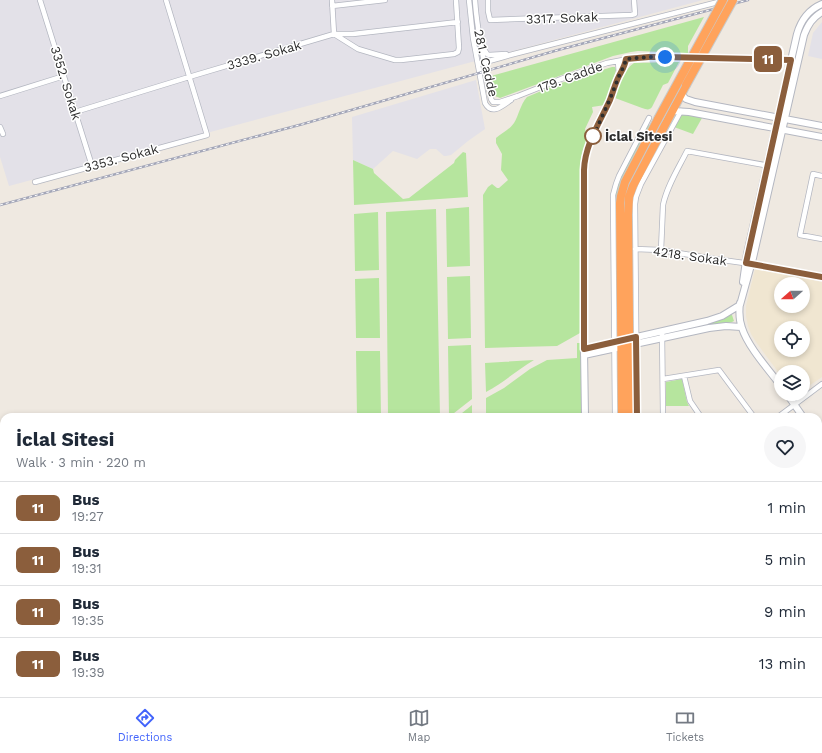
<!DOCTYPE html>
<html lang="en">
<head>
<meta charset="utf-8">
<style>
  body { margin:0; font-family:"Work Sans",sans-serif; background:#f6f6f7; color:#1f2937; height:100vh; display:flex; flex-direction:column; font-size:15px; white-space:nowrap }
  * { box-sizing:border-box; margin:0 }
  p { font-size:13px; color:#747a83 }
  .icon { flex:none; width:22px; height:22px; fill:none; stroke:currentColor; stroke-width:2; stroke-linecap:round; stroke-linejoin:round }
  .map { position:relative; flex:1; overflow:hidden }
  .side { position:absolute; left:0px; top:413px; width:822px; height:284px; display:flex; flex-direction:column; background:#fff; border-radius:12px 12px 0 0; box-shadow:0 2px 6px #0003 }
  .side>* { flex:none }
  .badge { padding:0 8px; border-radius:6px; font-size:14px; line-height:26px }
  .needle { width:26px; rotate:249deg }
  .tools { position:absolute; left:774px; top:277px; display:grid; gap:8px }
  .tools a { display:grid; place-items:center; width:36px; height:36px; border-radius:50%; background:#fff; box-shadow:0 2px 6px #0003; font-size:20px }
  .you { position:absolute; width:20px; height:20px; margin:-10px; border:3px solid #fff; border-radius:50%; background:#1a73e8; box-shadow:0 0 0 6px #1a73e833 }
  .map>.badge { position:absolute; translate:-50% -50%; box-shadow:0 0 0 2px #fff }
  .round { display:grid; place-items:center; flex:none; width:42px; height:42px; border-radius:21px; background:#f6f6f7 }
  .head { display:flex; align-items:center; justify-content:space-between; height:68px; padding:0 16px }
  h1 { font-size:19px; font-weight:700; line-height:30px }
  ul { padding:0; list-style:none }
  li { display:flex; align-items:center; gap:12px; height:52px; padding:0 16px; border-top:1px solid #e0e1e3 }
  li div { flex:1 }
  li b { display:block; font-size:15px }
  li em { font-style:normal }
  li .badge { min-width:44px; font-weight:700; text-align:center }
  .tabs { display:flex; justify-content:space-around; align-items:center; height:56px; border-top:1px solid #e0e1e3; background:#fff; font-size:11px; color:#747a83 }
  .tabs a { display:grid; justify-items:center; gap:2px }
  .tabs .current { color:#4264fb }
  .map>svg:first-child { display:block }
  .industrial { fill:#e3e1e8 }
  .education { fill:#f0e6d1; fill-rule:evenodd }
  .green { fill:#b6e59e }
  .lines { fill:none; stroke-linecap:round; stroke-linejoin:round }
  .street-casing { stroke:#b4b7c1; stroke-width:6 }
  .secondary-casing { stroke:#b4b7c1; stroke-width:8 }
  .highway-casing { stroke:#c9c9c9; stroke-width:10 }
  .street { stroke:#fff; stroke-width:4.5 }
  .secondary { stroke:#fff; stroke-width:6 }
  .highway { stroke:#ffa35c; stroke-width:8 }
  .rail-casing { stroke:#a3a6b8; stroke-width:2.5 }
  .rail { stroke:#fff; stroke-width:1; stroke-dasharray:3; stroke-linecap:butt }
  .highway-bridge-casing { stroke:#c9c9c9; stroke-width:10; stroke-linecap:butt }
  .highway-bridge { stroke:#ffa35c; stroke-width:8 }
  .line-casing { stroke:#fff; stroke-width:9 }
  .line { stroke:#8b5e3c; stroke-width:6 }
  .walk { stroke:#2e2e2e; stroke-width:4; stroke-dasharray:0 7.2 }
  .stop-dot { fill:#fff; stroke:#8b5e3c; stroke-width:2 }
  .labels { text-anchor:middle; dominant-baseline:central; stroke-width:3; stroke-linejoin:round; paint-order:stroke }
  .street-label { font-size:13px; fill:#2e2e2e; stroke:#fff }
  .stop-label { font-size:13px; font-weight:bold; fill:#2e2e2e; stroke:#fff; text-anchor:start }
</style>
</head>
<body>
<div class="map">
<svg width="822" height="697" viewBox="0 0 822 697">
  <rect width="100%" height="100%" fill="#efe9e1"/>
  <!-- industrial -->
  <path class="industrial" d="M0,0H703L9,186L0,157Z
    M822,22V59L808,56L813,33Z
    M476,80L485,129L468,141L451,155L446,156H444L436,149H430L417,159L393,151L373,169L353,160L352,117Z"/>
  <!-- education -->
  <path class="education" d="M755,269L822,282V377L803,390V372H781V376L756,342L751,334L748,326L746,316V306ZM781,284H803V306H781ZM781,328H803V350H781Z"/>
  <!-- green -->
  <path class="green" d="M704,17L688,46V53L638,51L631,52L613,56L500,98L495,96L491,76Z
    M679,62L668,83L663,85L652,107C649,111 646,109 642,108L615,98C619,86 623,70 634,63Z
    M612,67H615L616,70L610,91L605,105L592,107L593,112L585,129L588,138L583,150L580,164L581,331L580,333L557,346L485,348L483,195L488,187L492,184L497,188H499L508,180L501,170L502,154L496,143V138C502,133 509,130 514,123C519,115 520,105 527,97L558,84Z
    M682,113L701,117L702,118L693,134L674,127Z
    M648,125L650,126L620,184L617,197L616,208L617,334H616L615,194L621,177Z
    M463,152L466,153L468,197L354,205L353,160L373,169L374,173L403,199L409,198L454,163L455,160Z
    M469,207L470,266L447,267L446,209Z
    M436,209L440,417H388L386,212Z
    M378,212L379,270L355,271L354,214Z
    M470,276L471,338L448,339L447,277Z
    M379,278L380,338H356L355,279Z
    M731,314L732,315L734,321L732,322L665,336L664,333L720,319Z
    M577,343H580L581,344L582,417H486V398L504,388L530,369L547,360L577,358Z
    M471,345L472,399L449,417L448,346Z
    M356,351H380L381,417H357Z
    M534,360C517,370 503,383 486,392L485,363Z
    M682,379L687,402L689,406H666V382Z
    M472,405V417H457Z
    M216,693H231L234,697H211Z
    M393,693H445L446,697H391V695Z
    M668,693H685L688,697H668Z"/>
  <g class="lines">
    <!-- street casing -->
    <g class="street-casing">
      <path id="street" d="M40,0L92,166
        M332,0L334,34L358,49L395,60H401L454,54L458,52L459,48L456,0
        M469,0L473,38L485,103C492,116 502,106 511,100
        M475,0C477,33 485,66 491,99L493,102H500L518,96L561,79L607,63L623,60L649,57L693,58
        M488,0V11L490,20L631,15L635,14L634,0
        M332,6L385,0
        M482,46L487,54L489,55L506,54
        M701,58L791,60
        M618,61L619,75
        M478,64L500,58L514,54L722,1
        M0,96L64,76
        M75,112L189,77L334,34H353L458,22
        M0,127L3,134
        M822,176L813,174L800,235L822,239
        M35,182L207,135L166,0
        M635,249L661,250L708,258L751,264L822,277
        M661,250L663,205C667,186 678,169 687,151L770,166
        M662,332L663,417
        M584,349V170C585,144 600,123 610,100C613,92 615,84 619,76C622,70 625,66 626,59
        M684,376L690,401L701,417
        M663,379L719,370L754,417
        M615,417L613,195L616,184L619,176L649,118
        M637,417L635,204L636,197L641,184L681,111
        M778,417L822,384
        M818,503L822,509
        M818,519L822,516
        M818,567L822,564
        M818,573L822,578
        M818,617L822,614
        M618,693V697
        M666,693V697
        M708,693L711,697
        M805,693L808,697"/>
    </g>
    <!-- secondary casing -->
    <g class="secondary-casing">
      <path id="secondary" d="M681,94L686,99L695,102L822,126
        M673,111L689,112L822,137
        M743,282L747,254L797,34C801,20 808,10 822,4
        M740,303C739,311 739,320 742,328C748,347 769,370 781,386
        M584,355L709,328L726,326L741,327
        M787,394L803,417
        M585,417L584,349L707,321L722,316L740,305L753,258L804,35C808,25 812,18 822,12
        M818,437L822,442
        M587,693V697"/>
    </g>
    <!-- highway casing -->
    <g class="highway-casing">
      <path id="highway" d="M622,417L620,203L621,196L625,182L658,119
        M630,417L628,215L629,197L633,186L686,85
        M626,693V697
        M634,693L635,697"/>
    </g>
    <!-- street -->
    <use href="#street" class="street"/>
    <!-- secondary -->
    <use href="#secondary" class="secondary"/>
    <!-- highway -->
    <use href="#highway" class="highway"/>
    <!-- rail casing -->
    <g class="rail-casing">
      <path id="rail" d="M0,205L303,124L558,50L748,0"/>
    </g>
    <!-- rail -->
    <use href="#rail" class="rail"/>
    <!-- highway-bridge casing -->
    <g class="highway-bridge-casing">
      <path id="highway-bridge" d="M686,85L733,0
        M658,119L723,0"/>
    </g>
    <!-- highway-bridge -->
    <use href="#highway-bridge" class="highway-bridge"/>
  </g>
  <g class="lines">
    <!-- line casing -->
    <g class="line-casing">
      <path id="line" d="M637,417L636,337L584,349V170C585,144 600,122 610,100C613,92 615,84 619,76C622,70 625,66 626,59L649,57H665L791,60L746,263L822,277"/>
    </g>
    <!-- line -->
    <use href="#line" class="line"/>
    <!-- walk -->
    <path class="walk" d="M593,136L592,139L610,99L619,76L624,66L626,59L649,57H665"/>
  </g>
  <!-- markers -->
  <circle class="stop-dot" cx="593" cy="136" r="8"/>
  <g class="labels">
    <!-- street labels -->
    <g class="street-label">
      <text transform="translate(562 18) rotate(-2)">3317. Sokak</text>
      <text transform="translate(264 55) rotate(-16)">3339. Sokak</text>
      <text transform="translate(486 63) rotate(77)">281. Cadde</text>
      <text transform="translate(570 77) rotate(-20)">179. Cadde</text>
      <text transform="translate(66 83) rotate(73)">3352. Sokak</text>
      <text transform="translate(121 158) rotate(-15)">3353. Sokak</text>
      <text transform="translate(690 256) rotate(8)">4218. Sokak</text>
    </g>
    <!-- stop labels -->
    <g class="stop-label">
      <text x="605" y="136">İclal Sitesi</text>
    </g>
  </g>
</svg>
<div class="tools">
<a><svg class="needle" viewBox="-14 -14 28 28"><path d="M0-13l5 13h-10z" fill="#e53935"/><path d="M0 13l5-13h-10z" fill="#747a83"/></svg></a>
<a><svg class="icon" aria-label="locate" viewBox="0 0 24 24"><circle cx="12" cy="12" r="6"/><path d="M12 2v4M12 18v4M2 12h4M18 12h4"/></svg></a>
<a><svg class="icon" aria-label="layers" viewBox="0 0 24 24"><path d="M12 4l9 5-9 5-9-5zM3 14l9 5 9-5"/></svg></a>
</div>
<div class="you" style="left:665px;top:57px"></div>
<b class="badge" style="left:768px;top:59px;background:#8b5e3c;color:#fff">11</b>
<section class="side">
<div class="head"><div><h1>İclal Sitesi</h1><p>Walk · 3 min · 220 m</p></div><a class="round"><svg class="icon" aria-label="heart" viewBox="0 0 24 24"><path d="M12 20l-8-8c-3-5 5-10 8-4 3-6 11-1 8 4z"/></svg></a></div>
<ul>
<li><span class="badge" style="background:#8b5e3c;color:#fff">11</span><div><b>Bus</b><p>19:27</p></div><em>1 min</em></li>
<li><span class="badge" style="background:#8b5e3c;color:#fff">11</span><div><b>Bus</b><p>19:31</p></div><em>5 min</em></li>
<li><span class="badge" style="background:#8b5e3c;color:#fff">11</span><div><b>Bus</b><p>19:35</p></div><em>9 min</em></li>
<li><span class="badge" style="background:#8b5e3c;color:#fff">11</span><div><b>Bus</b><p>19:39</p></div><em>13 min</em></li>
</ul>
</section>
</div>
<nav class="tabs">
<a class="current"><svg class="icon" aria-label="directions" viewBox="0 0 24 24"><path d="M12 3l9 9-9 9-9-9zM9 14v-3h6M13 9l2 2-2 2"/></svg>Directions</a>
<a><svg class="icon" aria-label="map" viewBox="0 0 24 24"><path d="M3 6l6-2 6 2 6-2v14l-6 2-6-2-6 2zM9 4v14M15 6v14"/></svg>Map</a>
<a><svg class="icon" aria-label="tickets" viewBox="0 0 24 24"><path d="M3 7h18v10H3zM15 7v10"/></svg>Tickets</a>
</nav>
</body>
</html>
